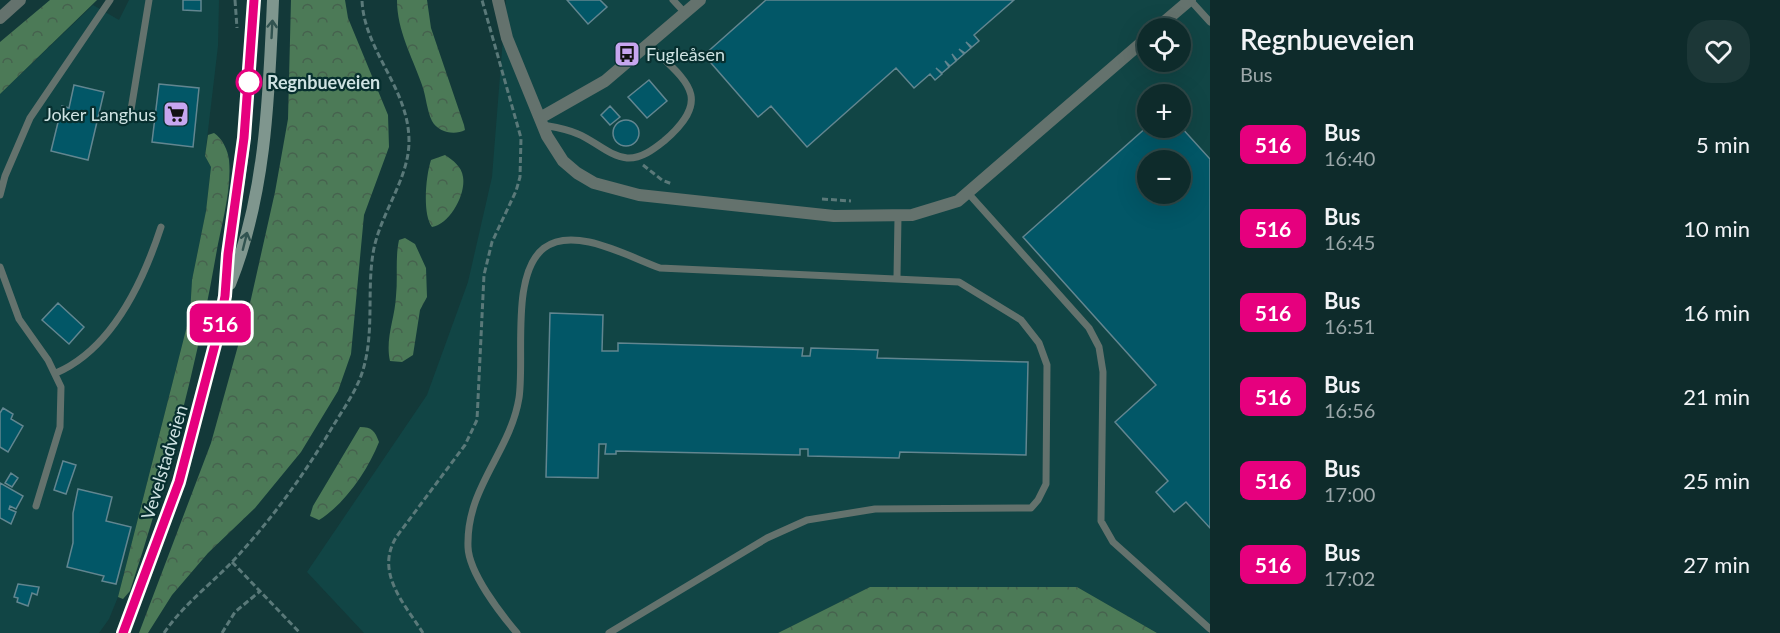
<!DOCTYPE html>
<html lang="en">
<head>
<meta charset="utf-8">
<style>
  body { margin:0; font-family:Lato,sans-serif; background:#1c3737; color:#f1f3f6; height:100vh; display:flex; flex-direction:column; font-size:22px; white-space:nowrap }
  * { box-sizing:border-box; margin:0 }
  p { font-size:20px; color:#9ba7a9 }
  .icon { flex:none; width:33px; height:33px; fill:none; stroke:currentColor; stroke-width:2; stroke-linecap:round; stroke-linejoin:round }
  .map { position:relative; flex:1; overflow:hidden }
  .panel { display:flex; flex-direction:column; background:#0e2b2b; width:570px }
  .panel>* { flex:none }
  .badge { padding:0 12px; border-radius:9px; font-size:21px; line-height:39px }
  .tools { position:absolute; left:1137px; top:18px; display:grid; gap:12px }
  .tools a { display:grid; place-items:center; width:54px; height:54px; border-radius:50%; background:#0e2b2b; box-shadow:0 6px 24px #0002,0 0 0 2px #2e4747; font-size:30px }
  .map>.badge { position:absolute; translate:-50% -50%; box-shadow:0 0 0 3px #fff }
  .round { display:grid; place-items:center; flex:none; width:63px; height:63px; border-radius:24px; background:#1c3737 }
  .headline { display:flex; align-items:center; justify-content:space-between; height:102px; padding:0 30px }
  h1 { font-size:28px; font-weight:600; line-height:45px }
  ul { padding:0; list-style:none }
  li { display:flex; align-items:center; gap:18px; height:84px; padding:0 30px }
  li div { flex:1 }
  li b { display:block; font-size:22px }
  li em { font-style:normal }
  li .badge { min-width:66px; font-weight:700; text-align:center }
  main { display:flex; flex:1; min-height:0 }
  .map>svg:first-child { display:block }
  .built { fill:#114545; fill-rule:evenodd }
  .forest { fill:url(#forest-crowns) }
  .building { fill:#025767; stroke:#628690; stroke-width:1.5; fill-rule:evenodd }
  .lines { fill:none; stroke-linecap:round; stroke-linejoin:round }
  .path { stroke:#5a7979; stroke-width:3; stroke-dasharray:6 3; stroke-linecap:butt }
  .lane { stroke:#64726d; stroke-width:7 }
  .street { stroke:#64726d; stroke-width:12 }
  .secondary { stroke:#7f968e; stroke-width:12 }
  .oneway { stroke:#315350 }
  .line-casing { stroke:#fff; stroke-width:14 }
  .line { stroke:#e6007e; stroke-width:9 }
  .stop-dot { fill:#fff; stroke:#e6007e; stroke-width:3 }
  .labels { text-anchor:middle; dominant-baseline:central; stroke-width:4.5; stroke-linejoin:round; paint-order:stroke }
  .poi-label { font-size:18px; fill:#cee2e2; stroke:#072f2f; text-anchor:start }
  .stop-label { font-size:18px; font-weight:bold; fill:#cee2e2; stroke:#072f2f; text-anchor:start }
  .street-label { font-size:18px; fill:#cee2e2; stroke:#072f2f }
</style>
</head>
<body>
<main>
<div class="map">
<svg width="1210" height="633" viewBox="0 0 1210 633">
  <defs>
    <pattern id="forest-crowns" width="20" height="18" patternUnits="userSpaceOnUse" patternTransform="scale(1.5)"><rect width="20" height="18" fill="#4c7a57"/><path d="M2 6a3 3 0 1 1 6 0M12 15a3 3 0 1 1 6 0" fill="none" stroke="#46624e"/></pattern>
  </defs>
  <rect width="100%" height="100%" fill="#133939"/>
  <!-- built -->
  <path class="built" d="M129,0H219L218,46L205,156L211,167L206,211L192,280L190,314L118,597L109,619L99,633H0V94L93,5L119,20Z
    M506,0H1210V633H1157L1077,587H870L778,633H364L307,572L427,395L468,282L492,177ZM1148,28H1180V62H1148ZM1148,94H1180V128H1148ZM1148,160H1180V194H1148Z"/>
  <!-- forest -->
  <path class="forest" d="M50,0H97L0,94V42Z
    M291,0H345L348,18L388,115L389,147L364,215L351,354L338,391L301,452L255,508L208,553L172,595L148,633H139L211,443L251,299L275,192L288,119Z
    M397,0H427L431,28L464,125L465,130C454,136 438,132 432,121C427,111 426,96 422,85C412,56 397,31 397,0Z
    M214,133C222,138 228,150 229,160C232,191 221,225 216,255C196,370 166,481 130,591L123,599L118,597L190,314L192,280L206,211L211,167L205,156L208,135Z
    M445,155C453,160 462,167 463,177C466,194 450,224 432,227C422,214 426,175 431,160Z
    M405,238L415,244L426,268L427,297L420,310L413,355L402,362L390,361C385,339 395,318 396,296C398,277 395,259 399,240Z
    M360,427C372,427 375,431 379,442C368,470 345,504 319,520L310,516L313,506Z
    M870,587H1077L1157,633H778Z"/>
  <!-- building -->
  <path class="building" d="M183,0H201V11L183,10Z
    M567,0H600L607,7L588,24Z
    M766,0H1014L974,35L979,41L972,47L966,42L971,48L965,53L959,49L964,54L957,60L952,54L956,61L950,66L945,61L949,67L942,73L936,68L942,74L935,80L930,74L914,88L896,68L807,147L771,106L758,117L704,55Z
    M649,80L667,101L647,118L628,97Z
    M159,84L199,88L193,147L152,142Z
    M74,85L104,92L88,160L51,151L62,106L69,108Z
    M610,106L620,117L610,125L601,115Z
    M613 133a13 13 0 1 1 26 0a13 13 0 1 1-26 0Z
    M1148,126H1180L1210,159V528L1186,502L1174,512L1156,492L1168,481L1115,422L1156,385L1023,237ZM1148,160H1180V194H1148Z
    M58,303L84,327L69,344L42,320Z
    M550,313L603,315L602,351H618V343L803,348L802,356H810L811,348L878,350L877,358L1028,362L1026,455L900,452L899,458L808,456V449H800V455L616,451V454H605L606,444H599L598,478L546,477Z
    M3,408L13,414L11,419L23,426L8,452L0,447V413Z
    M63,461L76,465L66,494L54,490Z
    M11,473L18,478L12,487L5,483Z
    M0,483L23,496L16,509L10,506L9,509L16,512L11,524L0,518Z
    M78,489L112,497L106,521L131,527L116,584L102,581L104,576L67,567L73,543V513Z
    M18,584L39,587L37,595L32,593L28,606L17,602L18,598L14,597Z"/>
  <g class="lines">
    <!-- path -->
    <path class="path" d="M235,0L237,28
      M643,165L662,180L672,184
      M822,199L851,201
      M232,562L300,633
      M164,633C183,605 210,585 233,561C272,519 304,475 333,426C344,408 357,390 363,370C375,330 366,288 374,248C382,211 409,178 409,141C409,88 364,51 362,0
      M222,633L235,612L259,592
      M423,633C404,603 374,572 397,536L465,445L477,420L484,275L492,242L516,191L520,177L521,138L482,0"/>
    <!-- lane -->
    <path class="lane" d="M673,0L685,13
      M1190,0L1210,22
      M130,116L149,0
      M543,125C555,127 567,129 578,134C595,141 609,156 627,158C641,159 654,149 664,141C715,97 686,81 648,44
      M968,193L1089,328L1099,347L1103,372L1101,521L1113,542L1210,629
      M0,195L5,176L30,118L110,0
      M0,267L19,319L48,360L61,387L60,427L36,506
      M897,277L898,217
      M56,373C112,349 143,282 161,227
      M517,633C500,613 469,573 468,547C466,487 510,453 519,398C525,359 510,274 544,248C574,225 629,257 660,268L959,282L1021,320L1039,343L1047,365L1046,484L1038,500L1031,508L875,509L807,520L767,538L609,633"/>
    <!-- street -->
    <path class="street" d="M498,0L507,38L547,136L563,161L577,173L594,183L639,195L834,216L912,215L958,201L1148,37
      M0,18L20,0
      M1157,28L1190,0
      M540,118L605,81L700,0"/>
    <!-- secondary -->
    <path class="secondary" d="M230,284C266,195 269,95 273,0
      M123,633L179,482L218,333L225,296L228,254L243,152L254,0"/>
  </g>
  <!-- one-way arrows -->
  <defs><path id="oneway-shaft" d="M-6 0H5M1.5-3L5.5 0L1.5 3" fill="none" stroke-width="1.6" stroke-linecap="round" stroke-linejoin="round" transform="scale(1.5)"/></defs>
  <g class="oneway">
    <use href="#oneway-shaft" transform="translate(272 29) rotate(-87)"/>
    <use href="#oneway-shaft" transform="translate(245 241) rotate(-76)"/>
  </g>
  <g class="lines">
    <!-- line casing -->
    <g class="line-casing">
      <path id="line" d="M123,633L179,482L218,333L225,296L228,254L244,138L254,0"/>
    </g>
    <!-- line -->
    <use href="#line" class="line"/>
  </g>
  <!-- icons -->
  <defs>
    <g id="bus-square" transform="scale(1.35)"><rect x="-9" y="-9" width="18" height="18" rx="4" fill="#c7a6ef" stroke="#072f2f"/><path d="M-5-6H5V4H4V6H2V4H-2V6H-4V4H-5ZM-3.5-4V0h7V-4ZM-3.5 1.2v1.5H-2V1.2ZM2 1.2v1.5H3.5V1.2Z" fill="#111"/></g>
    <g id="supermarket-square" transform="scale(1.35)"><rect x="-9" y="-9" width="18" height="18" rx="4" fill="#c7a6ef" stroke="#072f2f"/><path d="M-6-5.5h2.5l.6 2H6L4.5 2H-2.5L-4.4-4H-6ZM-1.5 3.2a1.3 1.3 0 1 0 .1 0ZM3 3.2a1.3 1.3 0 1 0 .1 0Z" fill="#111"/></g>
  </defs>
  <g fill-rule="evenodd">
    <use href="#bus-square" x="627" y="54"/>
    <use href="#supermarket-square" x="176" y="114"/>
  </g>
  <!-- markers -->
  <circle class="stop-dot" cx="249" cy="82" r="12"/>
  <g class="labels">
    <!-- poi labels -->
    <g class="poi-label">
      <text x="646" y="54">Fugleåsen</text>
      <text x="156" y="114" text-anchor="end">Joker Langhus</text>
    </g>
    <!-- stop labels -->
    <g class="stop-label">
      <text x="267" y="82">Regnbueveien</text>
    </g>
    <!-- street labels -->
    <g class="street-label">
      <text transform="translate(164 462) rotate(-73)">Vevelstadveien</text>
    </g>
  </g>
</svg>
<div class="tools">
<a><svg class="icon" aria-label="locate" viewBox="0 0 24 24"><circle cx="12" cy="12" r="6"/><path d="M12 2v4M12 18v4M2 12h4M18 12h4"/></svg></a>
<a>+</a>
<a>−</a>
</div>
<b class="badge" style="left:220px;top:323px;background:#e6007e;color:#fff">516</b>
</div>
<section class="panel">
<div class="headline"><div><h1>Regnbueveien</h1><p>Bus</p></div><a class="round"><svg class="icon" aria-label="heart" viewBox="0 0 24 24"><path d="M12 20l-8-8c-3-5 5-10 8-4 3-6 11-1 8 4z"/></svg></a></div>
<ul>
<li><span class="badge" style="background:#e6007e;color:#fff">516</span><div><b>Bus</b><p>16:40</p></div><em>5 min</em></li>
<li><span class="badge" style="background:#e6007e;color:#fff">516</span><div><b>Bus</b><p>16:45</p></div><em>10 min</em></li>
<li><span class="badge" style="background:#e6007e;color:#fff">516</span><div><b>Bus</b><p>16:51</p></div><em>16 min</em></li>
<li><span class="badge" style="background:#e6007e;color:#fff">516</span><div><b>Bus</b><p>16:56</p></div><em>21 min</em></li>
<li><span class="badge" style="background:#e6007e;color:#fff">516</span><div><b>Bus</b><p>17:00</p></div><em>25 min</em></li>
<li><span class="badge" style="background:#e6007e;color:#fff">516</span><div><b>Bus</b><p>17:02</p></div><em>27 min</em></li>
</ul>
</section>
</main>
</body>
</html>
